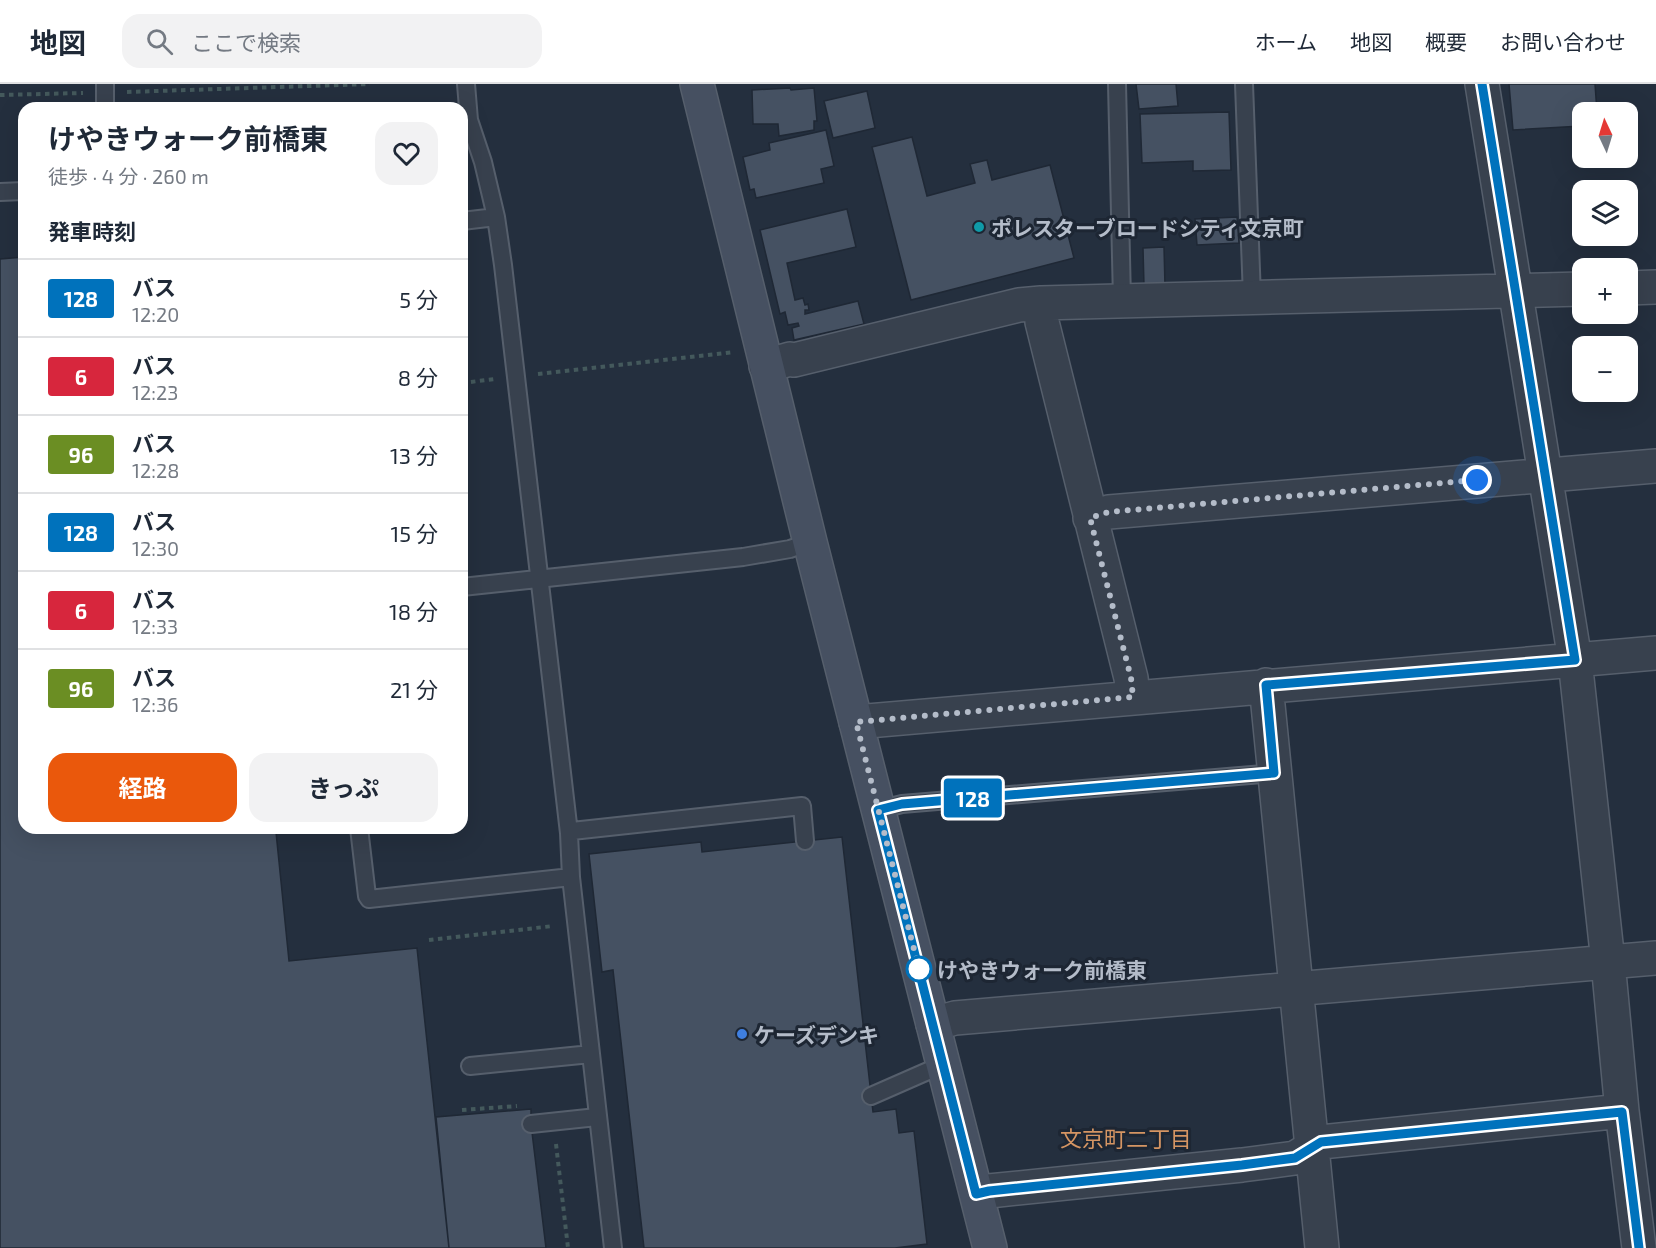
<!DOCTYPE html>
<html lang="ja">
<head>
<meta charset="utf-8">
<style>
  body { margin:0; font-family:"Exo 2","Noto Sans JP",sans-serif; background:#f2f2f3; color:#1f2937; height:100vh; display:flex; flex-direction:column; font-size:22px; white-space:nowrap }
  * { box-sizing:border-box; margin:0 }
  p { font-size:20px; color:#747a83 }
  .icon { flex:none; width:33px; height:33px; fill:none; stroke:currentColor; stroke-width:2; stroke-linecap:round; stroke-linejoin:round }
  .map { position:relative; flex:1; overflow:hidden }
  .drawer { position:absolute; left:18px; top:18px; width:450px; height:732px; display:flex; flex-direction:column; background:#fff; border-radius:18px; box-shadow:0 6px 24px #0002 }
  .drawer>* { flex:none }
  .badge { padding:0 12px; border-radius:4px; font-size:21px; line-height:39px }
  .needle { width:39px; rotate:356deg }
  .controls { position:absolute; left:1572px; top:18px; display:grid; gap:12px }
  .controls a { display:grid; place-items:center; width:66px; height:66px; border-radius:12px; background:#fff; box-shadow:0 6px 24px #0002; font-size:30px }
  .you { position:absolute; width:30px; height:30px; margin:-15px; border:4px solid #fff; border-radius:50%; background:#1a73e8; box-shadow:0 0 0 9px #1a73e833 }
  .map>.badge { position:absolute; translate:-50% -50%; box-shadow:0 0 0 3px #fff }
  h2 { padding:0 30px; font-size:22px; line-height:54px }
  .round { display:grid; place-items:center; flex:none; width:63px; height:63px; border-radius:18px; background:#f2f2f3 }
  .summary { display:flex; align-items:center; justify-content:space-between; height:102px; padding:0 30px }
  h1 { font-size:28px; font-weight:700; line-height:45px }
  .cta { display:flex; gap:12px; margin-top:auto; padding:12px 30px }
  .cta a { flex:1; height:69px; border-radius:18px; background:#ea580c; color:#fff; font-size:24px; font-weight:700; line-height:69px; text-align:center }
  .cta a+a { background:#f2f2f3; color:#1f2937 }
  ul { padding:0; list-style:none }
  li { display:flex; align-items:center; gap:18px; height:78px; padding:0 30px; border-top:2px solid #e0e1e3 }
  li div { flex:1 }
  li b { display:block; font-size:22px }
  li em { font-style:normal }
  li .badge { min-width:66px; font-weight:700; text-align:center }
  header { display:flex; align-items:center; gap:36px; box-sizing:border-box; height:84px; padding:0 30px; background:#fff; border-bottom:2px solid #e0e1e3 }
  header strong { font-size:28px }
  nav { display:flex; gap:33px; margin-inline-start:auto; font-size:21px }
  .search { width:420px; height:54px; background:#f2f2f3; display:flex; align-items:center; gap:15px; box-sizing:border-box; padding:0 21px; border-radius:18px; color:#747a83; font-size:22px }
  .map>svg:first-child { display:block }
  .building { fill:#455162; stroke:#1f2835; stroke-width:1.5 }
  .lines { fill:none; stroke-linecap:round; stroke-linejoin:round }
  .lane-casing { stroke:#565f6c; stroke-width:20 }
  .street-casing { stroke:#565f6c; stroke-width:36 }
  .secondary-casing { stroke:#565f6c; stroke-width:36 }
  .path { stroke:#44595c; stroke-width:4; stroke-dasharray:4.5 4.5; stroke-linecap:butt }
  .lane { stroke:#38414e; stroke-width:16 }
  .street { stroke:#38414e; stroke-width:33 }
  .secondary { stroke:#465061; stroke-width:33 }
  .line-casing { stroke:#fff; stroke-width:14 }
  .line { stroke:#0072bc; stroke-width:9 }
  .walk { stroke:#b4bcc9; stroke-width:6; stroke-dasharray:0 10.8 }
  .culture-dot { fill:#0f9aa8; stroke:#1d2633; stroke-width:2 }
  .stop-dot { fill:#fff; stroke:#0072bc; stroke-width:3 }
  .shop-dot { fill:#3f7fe0; stroke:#1d2633; stroke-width:2 }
  .labels { text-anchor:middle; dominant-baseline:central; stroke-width:6; stroke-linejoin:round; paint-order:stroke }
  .poi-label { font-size:21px; font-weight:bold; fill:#b4bcc9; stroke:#1d2633; text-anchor:start }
  .stop-label { font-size:21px; font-weight:bold; fill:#b4bcc9; stroke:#1d2633; text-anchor:start }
  .neighbourhood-label { font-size:22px; fill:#d59563; stroke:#1d2633 }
</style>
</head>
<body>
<header>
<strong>地図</strong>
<div class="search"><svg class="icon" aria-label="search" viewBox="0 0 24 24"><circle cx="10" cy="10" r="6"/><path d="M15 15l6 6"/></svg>ここで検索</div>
<nav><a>ホーム</a><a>地図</a><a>概要</a><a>お問い合わせ</a></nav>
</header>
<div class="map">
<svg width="1656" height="1164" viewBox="0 0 1656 1164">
  <rect width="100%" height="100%" fill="#242f3e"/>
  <!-- building -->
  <path class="building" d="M1136,0H1176L1178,22L1139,25Z
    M1509,0H1595L1597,28H1582V42L1513,46Z
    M790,4L791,6L814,4L817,37H814V46L779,52L778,40H753L752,6Z
    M867,7L875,44L833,54L824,17Z
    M1229,28L1231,86L1193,87V77L1142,79L1140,30Z
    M826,46L834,82L821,85L824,99L756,114L754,105L750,106L743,73L770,66L769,59Z
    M912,53L927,112L975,99L970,80L987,76L992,96L1050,81L1074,174L911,216L872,63Z
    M847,125L856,163L787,179L795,216L803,214L805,221L808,220L809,226H805V230L858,217L864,240L794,256L792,244L799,242L798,239L788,241L785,228L780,230L760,146Z
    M1237,133L1239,159L1197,161L1195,135Z
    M1164,163L1165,202H1144L1143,164Z
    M24,173V744H271L276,748L289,877L417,864L449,1164H0V175Z
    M842,753L873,1028L896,1025L899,1049L914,1047L927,1160L895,1164H644L613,886L602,888L589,770L701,758L702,768Z
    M531,1025V1040L546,1164H449L436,1033Z"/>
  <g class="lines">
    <!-- lane casing -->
    <g class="lane-casing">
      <path id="lane" d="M105,0V24
        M466,0L469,36L483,78L496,133L503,181L569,749
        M1117,0L1122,216
        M1244,0L1252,213
        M0,108L24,107
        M462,137L496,133
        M462,503L743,473L790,465L810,458
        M878,726L902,720L1274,689
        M359,744L367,812L369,815L571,793
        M470,982L591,970
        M871,1012L928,987L944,984
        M531,1040L597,1033
        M613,1164L571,793L569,749L572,747L802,722L805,757"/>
    </g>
    <!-- street casing -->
    <g class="street-casing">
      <path id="street" d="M1482,0L1575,576L1608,878L1622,1027L1639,1164
        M1628,204L1656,203
        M1041,219L1042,238L1131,594L1133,613
        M766,282L790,275L794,276L1019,221L1041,219L1582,205
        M1090,434L1109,428L1656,382
        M1266,601L1322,1164
        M856,638L1656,569
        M933,940L955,934L1656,874
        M977,1110L989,1107L1242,1081L1295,1074L1321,1058L1622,1027"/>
    </g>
    <!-- secondary casing -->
    <g class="secondary-casing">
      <path id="secondary" d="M697,0L810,458L990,1164"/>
    </g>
    <!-- path -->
    <path class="path" d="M127,8L370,0
      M0,11L83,9
      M538,290L734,268
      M462,299L495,295
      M429,856L553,842
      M462,1026L517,1022
      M556,1060L568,1164"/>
    <!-- lane -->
    <use href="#lane" class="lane"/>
    <!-- street -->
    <use href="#street" class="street"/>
    <!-- secondary -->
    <use href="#secondary" class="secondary"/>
  </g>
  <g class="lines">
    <!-- line casing -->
    <g class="line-casing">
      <path id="line" d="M1482,0L1575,576L1266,601L1274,689L902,720L878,726L976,1110L989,1107L1242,1081L1295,1074L1321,1058L1622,1028L1639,1164"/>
    </g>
    <!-- line -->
    <use href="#line" class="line"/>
    <!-- walk -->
    <path class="walk" d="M919,885L856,638L1133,613L1131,594L1090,434L1109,428L1477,396"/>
  </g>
  <!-- markers -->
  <circle class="culture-dot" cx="979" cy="143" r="6"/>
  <circle class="stop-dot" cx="919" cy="885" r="12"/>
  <circle class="shop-dot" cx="742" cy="950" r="6"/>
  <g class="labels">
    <!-- poi labels -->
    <g class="poi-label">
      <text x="991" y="143">ポレスターブロードシティ文京町</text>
      <text x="754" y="950">ケーズデンキ</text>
    </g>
    <!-- stop labels -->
    <g class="stop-label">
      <text x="937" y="885">けやきウォーク前橋東</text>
    </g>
    <!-- neighbourhood labels -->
    <g class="neighbourhood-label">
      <text x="1126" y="1054">文京町二丁目</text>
    </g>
  </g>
</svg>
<div class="controls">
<a><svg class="needle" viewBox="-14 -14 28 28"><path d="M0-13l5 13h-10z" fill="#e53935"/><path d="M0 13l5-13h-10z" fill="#747a83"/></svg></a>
<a><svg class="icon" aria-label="layers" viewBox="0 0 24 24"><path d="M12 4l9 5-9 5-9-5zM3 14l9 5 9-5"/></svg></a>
<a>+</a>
<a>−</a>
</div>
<div class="you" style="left:1477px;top:396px"></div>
<b class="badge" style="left:973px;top:714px;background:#0072bc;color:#fff">128</b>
<section class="drawer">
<div class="summary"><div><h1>けやきウォーク前橋東</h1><p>徒歩 · 4 分 · 260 m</p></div><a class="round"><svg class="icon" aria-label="heart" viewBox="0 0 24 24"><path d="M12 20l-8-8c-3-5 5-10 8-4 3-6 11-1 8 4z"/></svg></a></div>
<h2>発車時刻</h2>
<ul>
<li><span class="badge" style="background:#0072bc;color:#fff">128</span><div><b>バス</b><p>12:20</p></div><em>5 分</em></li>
<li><span class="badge" style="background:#d7263d;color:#fff">6</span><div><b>バス</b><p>12:23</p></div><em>8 分</em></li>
<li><span class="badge" style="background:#6b8e23;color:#fff">96</span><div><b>バス</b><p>12:28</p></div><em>13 分</em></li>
<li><span class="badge" style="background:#0072bc;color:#fff">128</span><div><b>バス</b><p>12:30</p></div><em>15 分</em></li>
<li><span class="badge" style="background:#d7263d;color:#fff">6</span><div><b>バス</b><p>12:33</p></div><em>18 分</em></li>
<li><span class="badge" style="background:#6b8e23;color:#fff">96</span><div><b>バス</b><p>12:36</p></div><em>21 分</em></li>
</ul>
<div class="cta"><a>経路</a><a>きっぷ</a></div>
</section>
</div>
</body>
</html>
